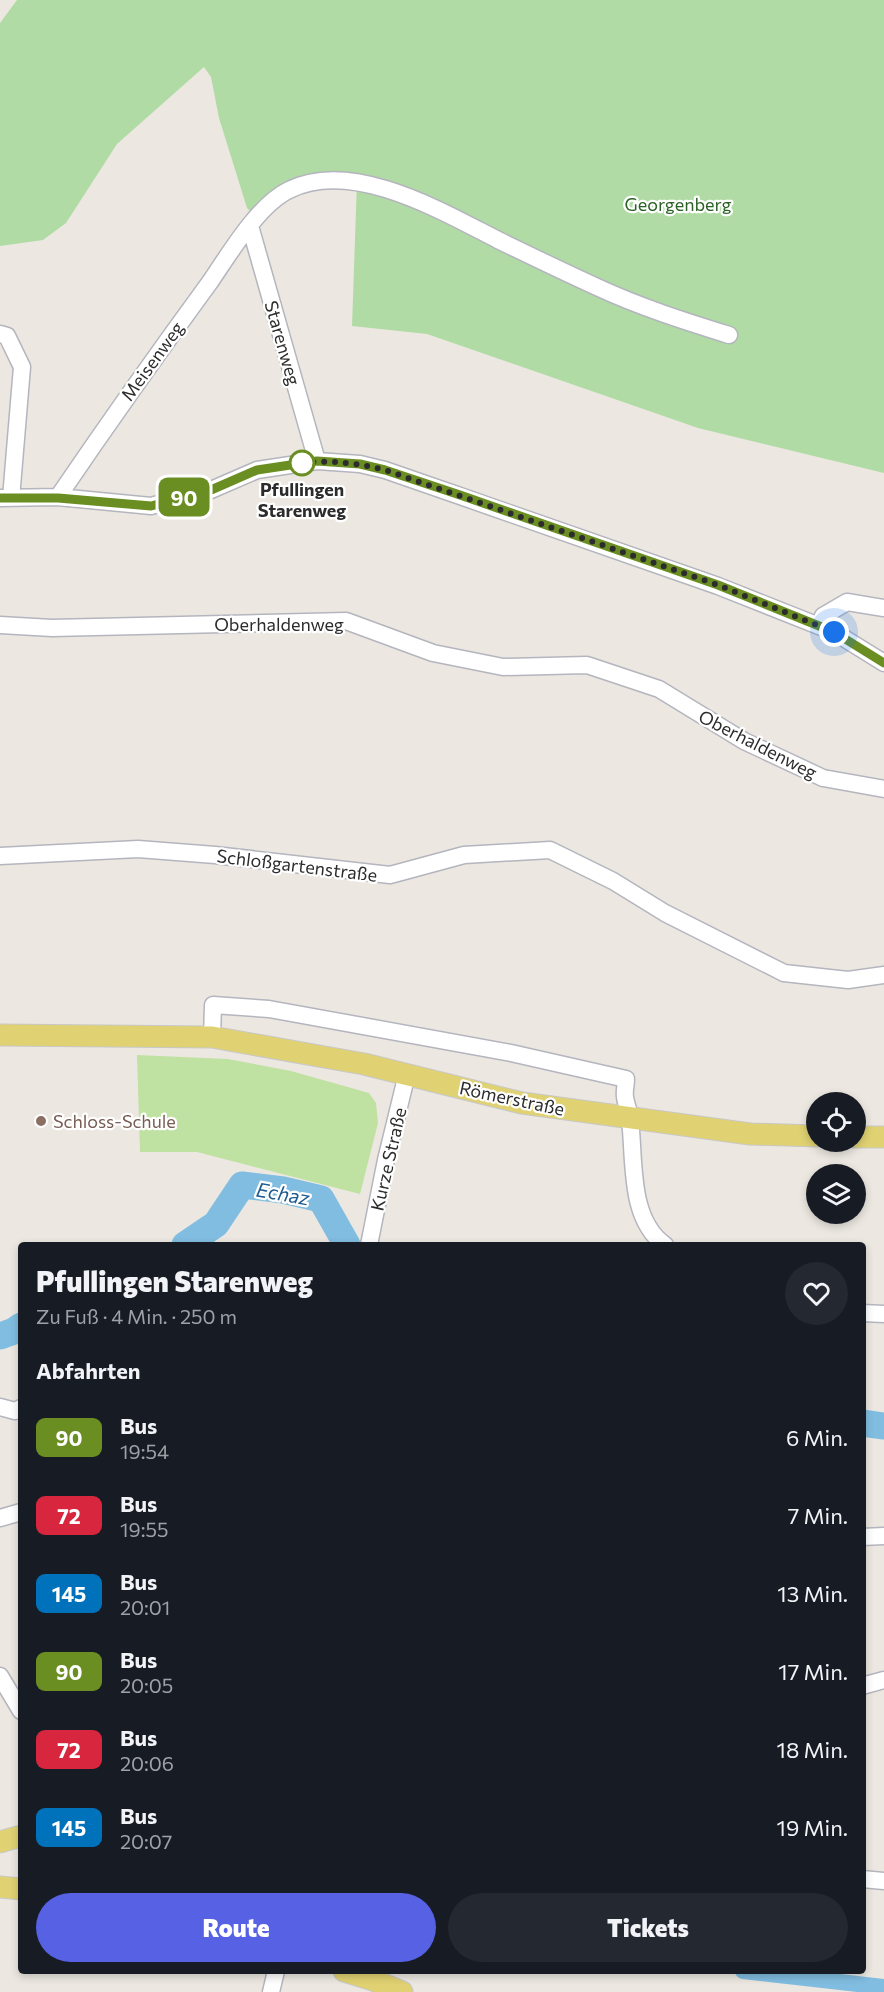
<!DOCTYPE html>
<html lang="de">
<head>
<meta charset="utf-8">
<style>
  body { margin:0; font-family:Commissioner,sans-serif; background:#242831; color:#f1f3f6; height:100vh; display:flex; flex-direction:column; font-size:22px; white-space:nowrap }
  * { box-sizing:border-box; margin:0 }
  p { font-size:20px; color:#9ea1a6 }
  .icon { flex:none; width:33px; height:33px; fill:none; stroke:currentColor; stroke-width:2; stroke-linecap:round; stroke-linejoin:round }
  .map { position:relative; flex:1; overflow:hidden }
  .details { position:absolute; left:18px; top:1242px; width:848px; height:732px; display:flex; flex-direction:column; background:#171b24; border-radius:6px; box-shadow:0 3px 9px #0003 }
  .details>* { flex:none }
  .badge { padding:0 12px; border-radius:9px; font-size:21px; line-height:39px }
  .buttons { position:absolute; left:806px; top:1092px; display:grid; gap:12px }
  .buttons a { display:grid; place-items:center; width:60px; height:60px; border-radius:50%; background:#171b24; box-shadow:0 3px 9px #0003; font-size:30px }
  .you { position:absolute; width:30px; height:30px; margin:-15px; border:4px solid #fff; border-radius:50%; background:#1a73e8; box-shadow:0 0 0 9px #1a73e833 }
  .map>.badge { position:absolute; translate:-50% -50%; box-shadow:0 0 0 3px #fff }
  h2 { padding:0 18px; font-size:22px; line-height:54px }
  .round { display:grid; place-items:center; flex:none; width:63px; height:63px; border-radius:32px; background:#242831 }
  .overview { display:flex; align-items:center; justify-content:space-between; height:102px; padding:0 18px }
  h1 { font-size:28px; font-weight:800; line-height:45px }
  .cta { display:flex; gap:12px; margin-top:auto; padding:12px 18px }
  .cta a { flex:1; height:69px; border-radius:36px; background:#5661e4; color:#fff; font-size:24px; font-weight:800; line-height:69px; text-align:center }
  .cta a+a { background:#242831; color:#f1f3f6 }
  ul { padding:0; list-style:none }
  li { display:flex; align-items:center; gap:18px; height:78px; padding:0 18px }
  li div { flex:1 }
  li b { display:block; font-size:22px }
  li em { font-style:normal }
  li .badge { min-width:66px; font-weight:700; text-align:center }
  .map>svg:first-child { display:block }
  .green { fill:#b1dba4 }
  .pitch { fill:#bfe1a1 }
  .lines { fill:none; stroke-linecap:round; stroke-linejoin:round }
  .canal { stroke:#81bde0; stroke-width:16 }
  .river { stroke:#81bde0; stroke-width:27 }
  .minor-casing { stroke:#b4b5be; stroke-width:19 }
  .major-casing { stroke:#c8c8c8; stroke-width:23 }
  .minor { stroke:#fff; stroke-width:16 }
  .major { stroke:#e0d272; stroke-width:21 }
  .line-casing { stroke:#fff; stroke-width:14 }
  .line { stroke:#6b8e23; stroke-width:9 }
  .walk { stroke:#2c2c2c; stroke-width:6; stroke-dasharray:0 10.8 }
  .stop-dot { fill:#fff; stroke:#6b8e23; stroke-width:3 }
  .education-dot { fill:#8d6e63; stroke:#fff; stroke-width:2 }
  .labels { text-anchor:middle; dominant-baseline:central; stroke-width:4.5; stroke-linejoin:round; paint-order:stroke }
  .park-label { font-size:18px; fill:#2a6124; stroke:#fff }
  .street-label { font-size:18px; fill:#2c2c2c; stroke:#fff }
  .stop-label { font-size:18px; font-weight:bold; fill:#2c2c2c; stroke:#fff }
  .education-label { font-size:18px; fill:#785e54; stroke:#fff; text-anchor:start }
  .water-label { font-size:20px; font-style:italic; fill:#1f5b8e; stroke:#fff }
</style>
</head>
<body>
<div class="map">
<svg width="884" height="1992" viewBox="0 0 884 1992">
  <rect width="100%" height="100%" fill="#ece8e1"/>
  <!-- green -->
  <path class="green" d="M17,0H884V473L698,428L427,334L352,326L357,181L322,177L251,212L247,208L219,118L211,77L204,67L117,144L66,223L43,240L0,246V23Z"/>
  <!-- pitch -->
  <path class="pitch" d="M137,1055L228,1059L291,1071L369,1093L376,1103L378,1123L360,1194L197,1152H140Z"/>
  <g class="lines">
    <!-- canal -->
    <path class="canal" d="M743,1971L884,1987"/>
    <!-- river -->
    <path class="river" d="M185,1245L216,1224L242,1185L283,1190L321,1199L347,1245
      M0,1336L14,1331L21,1326
      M862,1423L884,1426"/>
    <!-- minor casing -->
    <g class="minor-casing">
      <path id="minor" d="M250,226L317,461
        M0,334L7,336L22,367L11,498
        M58,497C107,425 158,353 210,282C230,253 258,205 289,190C352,158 443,212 498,240C531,256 564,272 597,287C640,307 684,321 729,335
        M0,498L58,497L151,506L211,490L257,470L317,461L360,464L385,470L460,496L718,586L834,632L884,663
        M0,625L52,628L346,621L433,653L503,667L587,665L659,689L744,741L823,778L884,789
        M819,626L823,616L847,602L884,608
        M0,856L138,849L215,855L390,875L464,855L550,850L613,881L665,913L784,973L848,980L884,975
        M212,1037L213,1005L269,1009L511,1053L626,1079C626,1085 624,1091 625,1097C626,1105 630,1112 630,1120C635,1159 628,1219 665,1245
        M369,1245L386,1160L407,1074
        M862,1313L884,1314
        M0,1407L15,1411L21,1408
        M0,1518L21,1512
        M862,1537L884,1536
        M0,1676L21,1711
        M862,1686L884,1680
        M862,1879L884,1881
        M271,1992L276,1971"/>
    </g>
    <!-- major casing -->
    <g class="major-casing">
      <path id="major" d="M0,1035L212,1037L364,1064L522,1103L750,1134L816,1136
        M855,1137H884
        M0,1842L21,1836
        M0,1887L21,1889
        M344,1971L373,1980L402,1992"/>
    </g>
    <!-- minor -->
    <use href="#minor" class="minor"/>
    <!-- major -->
    <use href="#major" class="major"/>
  </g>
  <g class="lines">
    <!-- line casing -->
    <g class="line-casing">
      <path id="line" d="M0,498H58L151,506L211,490L257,470L317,461L360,464L385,470L460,495L718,585L834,632L884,663"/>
    </g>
    <!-- line -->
    <use href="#line" class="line"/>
    <!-- walk -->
    <path class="walk" d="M302,463L297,464C327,459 356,463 385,470L718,585L834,632"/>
  </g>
  <!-- markers -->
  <circle class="stop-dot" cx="302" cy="463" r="12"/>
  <circle class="education-dot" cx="41" cy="1121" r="6"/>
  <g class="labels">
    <!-- park labels -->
    <g class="park-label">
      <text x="678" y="204">Georgenberg</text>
    </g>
    <!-- street labels -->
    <g class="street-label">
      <text transform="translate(283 343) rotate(74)">Starenweg</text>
      <text transform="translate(152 361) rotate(-54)">Meisenweg</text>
      <text x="279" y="624">Oberhaldenweg</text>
      <text transform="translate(758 744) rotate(27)">Oberhaldenweg</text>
      <text transform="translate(297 865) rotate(7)">Schloßgartenstraße</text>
      <text transform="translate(512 1098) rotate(12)">Römerstraße</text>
      <text transform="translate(388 1159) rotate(-77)">Kurze Straße</text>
    </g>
    <!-- stop labels -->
    <g class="stop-label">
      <text x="302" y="489">Pfullingen<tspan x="302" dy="21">Starenweg</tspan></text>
    </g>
    <!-- education labels -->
    <g class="education-label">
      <text x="53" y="1121">Schloss-Schule</text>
    </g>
    <!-- water labels -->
    <g class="water-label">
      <text transform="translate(283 1193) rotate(10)">Echaz</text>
    </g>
  </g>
</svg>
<div class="buttons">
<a><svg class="icon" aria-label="locate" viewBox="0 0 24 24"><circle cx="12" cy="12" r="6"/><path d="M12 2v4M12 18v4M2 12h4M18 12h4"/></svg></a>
<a><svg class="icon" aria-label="layers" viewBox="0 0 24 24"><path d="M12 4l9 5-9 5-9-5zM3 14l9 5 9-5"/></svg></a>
</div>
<div class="you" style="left:834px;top:632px"></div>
<b class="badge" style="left:184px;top:497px;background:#6b8e23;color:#fff">90</b>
<section class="details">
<div class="overview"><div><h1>Pfullingen Starenweg</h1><p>Zu Fuß · 4 Min. · 250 m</p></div><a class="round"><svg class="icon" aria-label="heart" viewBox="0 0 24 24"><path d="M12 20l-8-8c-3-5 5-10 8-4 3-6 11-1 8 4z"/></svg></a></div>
<h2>Abfahrten</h2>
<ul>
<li><span class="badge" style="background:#6b8e23;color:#fff">90</span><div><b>Bus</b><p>19:54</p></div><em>6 Min.</em></li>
<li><span class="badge" style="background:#d7263d;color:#fff">72</span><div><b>Bus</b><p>19:55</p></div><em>7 Min.</em></li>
<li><span class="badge" style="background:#0072bc;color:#fff">145</span><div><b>Bus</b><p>20:01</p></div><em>13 Min.</em></li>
<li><span class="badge" style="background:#6b8e23;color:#fff">90</span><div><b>Bus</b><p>20:05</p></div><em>17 Min.</em></li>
<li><span class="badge" style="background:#d7263d;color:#fff">72</span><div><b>Bus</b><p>20:06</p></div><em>18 Min.</em></li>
<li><span class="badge" style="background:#0072bc;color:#fff">145</span><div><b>Bus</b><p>20:07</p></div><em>19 Min.</em></li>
</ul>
<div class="cta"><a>Route</a><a>Tickets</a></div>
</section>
</div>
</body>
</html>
